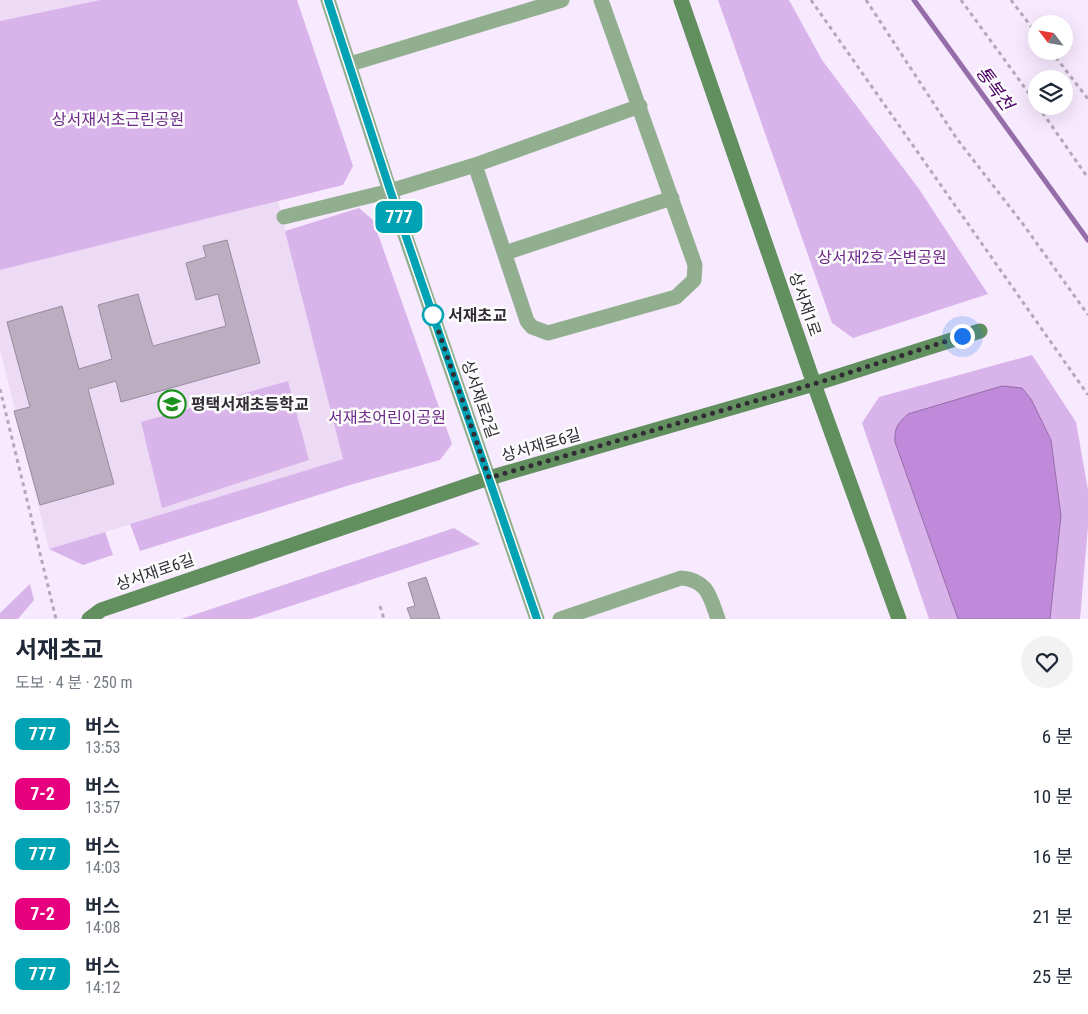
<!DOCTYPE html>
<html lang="ko">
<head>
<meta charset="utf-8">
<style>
  body { margin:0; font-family:"Roboto Condensed","Noto Sans KR",sans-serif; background:#f2f2f3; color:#1f2937; height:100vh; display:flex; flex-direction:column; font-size:19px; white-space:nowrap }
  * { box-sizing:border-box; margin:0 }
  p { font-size:16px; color:#747a83 }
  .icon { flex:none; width:28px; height:28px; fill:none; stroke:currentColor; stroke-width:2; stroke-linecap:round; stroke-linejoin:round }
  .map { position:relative; height:619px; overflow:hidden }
  .panel { display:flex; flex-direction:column; background:#fff; flex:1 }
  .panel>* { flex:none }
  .badge { padding:0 10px; border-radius:8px; font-size:18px; line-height:32px }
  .needle { width:32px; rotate:301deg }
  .tools { position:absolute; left:1028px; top:15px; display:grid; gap:10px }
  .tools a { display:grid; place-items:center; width:45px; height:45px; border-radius:50%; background:#fff; box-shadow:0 5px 20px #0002; font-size:25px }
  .you { position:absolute; width:25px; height:25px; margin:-12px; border:4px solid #fff; border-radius:50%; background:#1a73e8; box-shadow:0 0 0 8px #1a73e833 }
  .map>.badge { position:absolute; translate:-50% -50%; box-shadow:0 0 0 2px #fff }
  .round { display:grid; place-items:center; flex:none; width:52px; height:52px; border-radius:26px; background:#f2f2f3 }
  .head { display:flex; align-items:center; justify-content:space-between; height:85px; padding:0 15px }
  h1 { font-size:24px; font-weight:700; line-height:38px }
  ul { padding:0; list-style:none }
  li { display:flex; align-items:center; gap:15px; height:60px; padding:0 15px }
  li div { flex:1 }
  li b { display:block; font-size:19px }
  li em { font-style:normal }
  li .badge { min-width:55px; font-weight:700; text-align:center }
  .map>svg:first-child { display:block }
  .built { fill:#eddbf6 }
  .green { fill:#d9b4eb }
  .water { fill:#c089d9; stroke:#956da8 }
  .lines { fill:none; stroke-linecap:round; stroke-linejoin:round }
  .stream { stroke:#956da8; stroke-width:5 }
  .building { fill:#bbaec1; stroke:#978b9e }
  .path { stroke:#b3a8b9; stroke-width:3; stroke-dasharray:4 4; stroke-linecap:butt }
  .street { stroke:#91af8e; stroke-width:15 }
  .secondary { stroke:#628f5e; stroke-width:15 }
  .line-casing { stroke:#fff; stroke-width:11 }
  .line { stroke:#00a3b4; stroke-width:8 }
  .walk { stroke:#322d35; stroke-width:5; stroke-dasharray:0 9 }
  .stop-dot { fill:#fff; stroke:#00a3b4; stroke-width:2.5 }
  .labels { text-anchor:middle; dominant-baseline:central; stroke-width:5; stroke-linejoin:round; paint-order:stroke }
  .park-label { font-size:16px; fill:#6e2a89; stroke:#fcfcfc }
  .street-label { font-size:16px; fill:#322d35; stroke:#fcfcfc }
  .stop-label { font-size:16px; font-weight:bold; fill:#322d35; stroke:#fcfcfc; text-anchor:start }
  .poi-label { font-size:16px; font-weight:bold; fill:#322d35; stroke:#fcfcfc; text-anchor:start }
  .water-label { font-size:18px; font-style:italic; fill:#4d0066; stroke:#fcfcfc }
</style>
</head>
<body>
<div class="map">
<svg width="1088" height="619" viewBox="0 0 1088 619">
  <rect width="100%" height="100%" fill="#f7e9fe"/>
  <!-- built -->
  <path class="built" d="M0,0H100L0,21Z
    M278,201L344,459L49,549L0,349V270Z"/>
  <!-- green -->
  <path class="green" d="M100,0H297L353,166L343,185L0,270V21Z
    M718,0H789L822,60L919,189L988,294L853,338L832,323Z
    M359,208L373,220L452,444L440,460L350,485L140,551L130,524L343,459L285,231Z
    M1032,355L1076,422L1088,490V526L1080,619H1050L1061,516L1051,440L895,442L958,619H929L862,423L879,397Z
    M288,381L309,460L162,508L141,422Z
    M454,528L480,544L251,619H181Z
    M105,532L113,555L83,565L49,549Z
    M30,584L34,600L18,619H0V613Z"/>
  <!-- water -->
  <path class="water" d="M1002,386L1022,388L1031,399L1051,440L1061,516L1050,619H958L895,442C894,428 898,423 908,414Z"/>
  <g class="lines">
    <!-- stream -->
    <path class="stream" d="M914,0L1088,240"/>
  </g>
  <!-- building -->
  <path class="building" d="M227,240L260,363L121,402L116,381L88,389L114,484L40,505L14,411L30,407L7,322L62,306L79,369L112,359L98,305L138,294L153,346L226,326L218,294L196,300L186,263L206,257L203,246Z
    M426,577L440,619H411L407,608L415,606L408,583Z"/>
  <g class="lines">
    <!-- path -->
    <path class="path" d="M811,0L1088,395
      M866,0L957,139L1023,224L1088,315
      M961,0L1036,103
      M1011,0L1036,33
      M1051,51L1088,99
      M1038,106L1088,178
      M0,389L56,619
      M380,606L384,619"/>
    <!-- street -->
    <path class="street" d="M328,0L390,191L537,619
      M350,64L562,0
      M475,165L527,321L532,327L548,333L676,297L694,280L695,265L601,0
      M284,217L390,191L475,165L640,106
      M505,253L672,198
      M560,619L681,578C708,580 710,597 718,619"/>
    <!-- secondary -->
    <path class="secondary" d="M681,0L814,384L899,619
      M89,619L101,610L489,478L814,384L980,331"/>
  </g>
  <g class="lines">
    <!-- line casing -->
    <g class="line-casing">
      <path id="line" d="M328,0L390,190L537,619"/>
    </g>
    <!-- line -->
    <use href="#line" class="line"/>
    <!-- walk -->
    <path class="walk" d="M433,315L489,478L814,384L962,336"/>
  </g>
  <!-- icons -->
  <defs>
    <g id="school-ring" transform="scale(1.4375)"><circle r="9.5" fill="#fcfcfc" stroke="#1b901a" stroke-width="1.5"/><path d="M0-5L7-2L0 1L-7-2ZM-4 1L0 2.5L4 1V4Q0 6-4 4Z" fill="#1b901a"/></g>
  </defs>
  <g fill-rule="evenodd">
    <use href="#school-ring" x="172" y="404"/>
  </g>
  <!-- markers -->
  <circle class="stop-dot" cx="433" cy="315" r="10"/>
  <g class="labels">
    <!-- park labels -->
    <g class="park-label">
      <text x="118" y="119">상서재서초근린공원</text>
      <text x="882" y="257">상서재2호 수변공원</text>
      <text x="387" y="417">서재초어린이공원</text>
    </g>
    <!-- street labels -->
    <g class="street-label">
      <text transform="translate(805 304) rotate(71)">상서재1로</text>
      <text transform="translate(480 399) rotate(71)">상서재로2길</text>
      <text transform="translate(541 445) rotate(-16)">상서재로6길</text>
      <text transform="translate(155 572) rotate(-19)">상서재로6길</text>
    </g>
    <!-- stop labels -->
    <g class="stop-label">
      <text x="448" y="315">서재초교</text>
    </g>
    <!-- poi labels -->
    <g class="poi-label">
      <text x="191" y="404">평택서재초등학교</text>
    </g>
    <!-- water labels -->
    <g class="water-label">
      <text transform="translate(995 88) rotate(54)">통복천</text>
    </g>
  </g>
</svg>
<div class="tools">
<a><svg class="needle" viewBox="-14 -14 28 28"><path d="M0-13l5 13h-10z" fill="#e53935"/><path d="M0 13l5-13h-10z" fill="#747a83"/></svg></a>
<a><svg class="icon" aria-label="layers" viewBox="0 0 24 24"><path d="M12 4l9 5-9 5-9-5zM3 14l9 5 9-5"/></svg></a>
</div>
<div class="you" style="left:962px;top:336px"></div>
<b class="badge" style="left:399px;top:217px;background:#00a3b4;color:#fff">777</b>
</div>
<section class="panel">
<div class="head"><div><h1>서재초교</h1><p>도보 · 4 분 · 250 m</p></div><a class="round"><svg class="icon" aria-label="heart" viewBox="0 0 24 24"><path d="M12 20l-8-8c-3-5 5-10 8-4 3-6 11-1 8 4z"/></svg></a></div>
<ul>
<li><span class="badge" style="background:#00a3b4;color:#fff">777</span><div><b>버스</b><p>13:53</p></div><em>6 분</em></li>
<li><span class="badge" style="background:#e6007e;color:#fff">7-2</span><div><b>버스</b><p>13:57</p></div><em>10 분</em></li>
<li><span class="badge" style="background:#00a3b4;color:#fff">777</span><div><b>버스</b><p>14:03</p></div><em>16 분</em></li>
<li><span class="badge" style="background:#e6007e;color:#fff">7-2</span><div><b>버스</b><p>14:08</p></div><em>21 분</em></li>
<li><span class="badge" style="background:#00a3b4;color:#fff">777</span><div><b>버스</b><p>14:12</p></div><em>25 분</em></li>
</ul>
</section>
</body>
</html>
